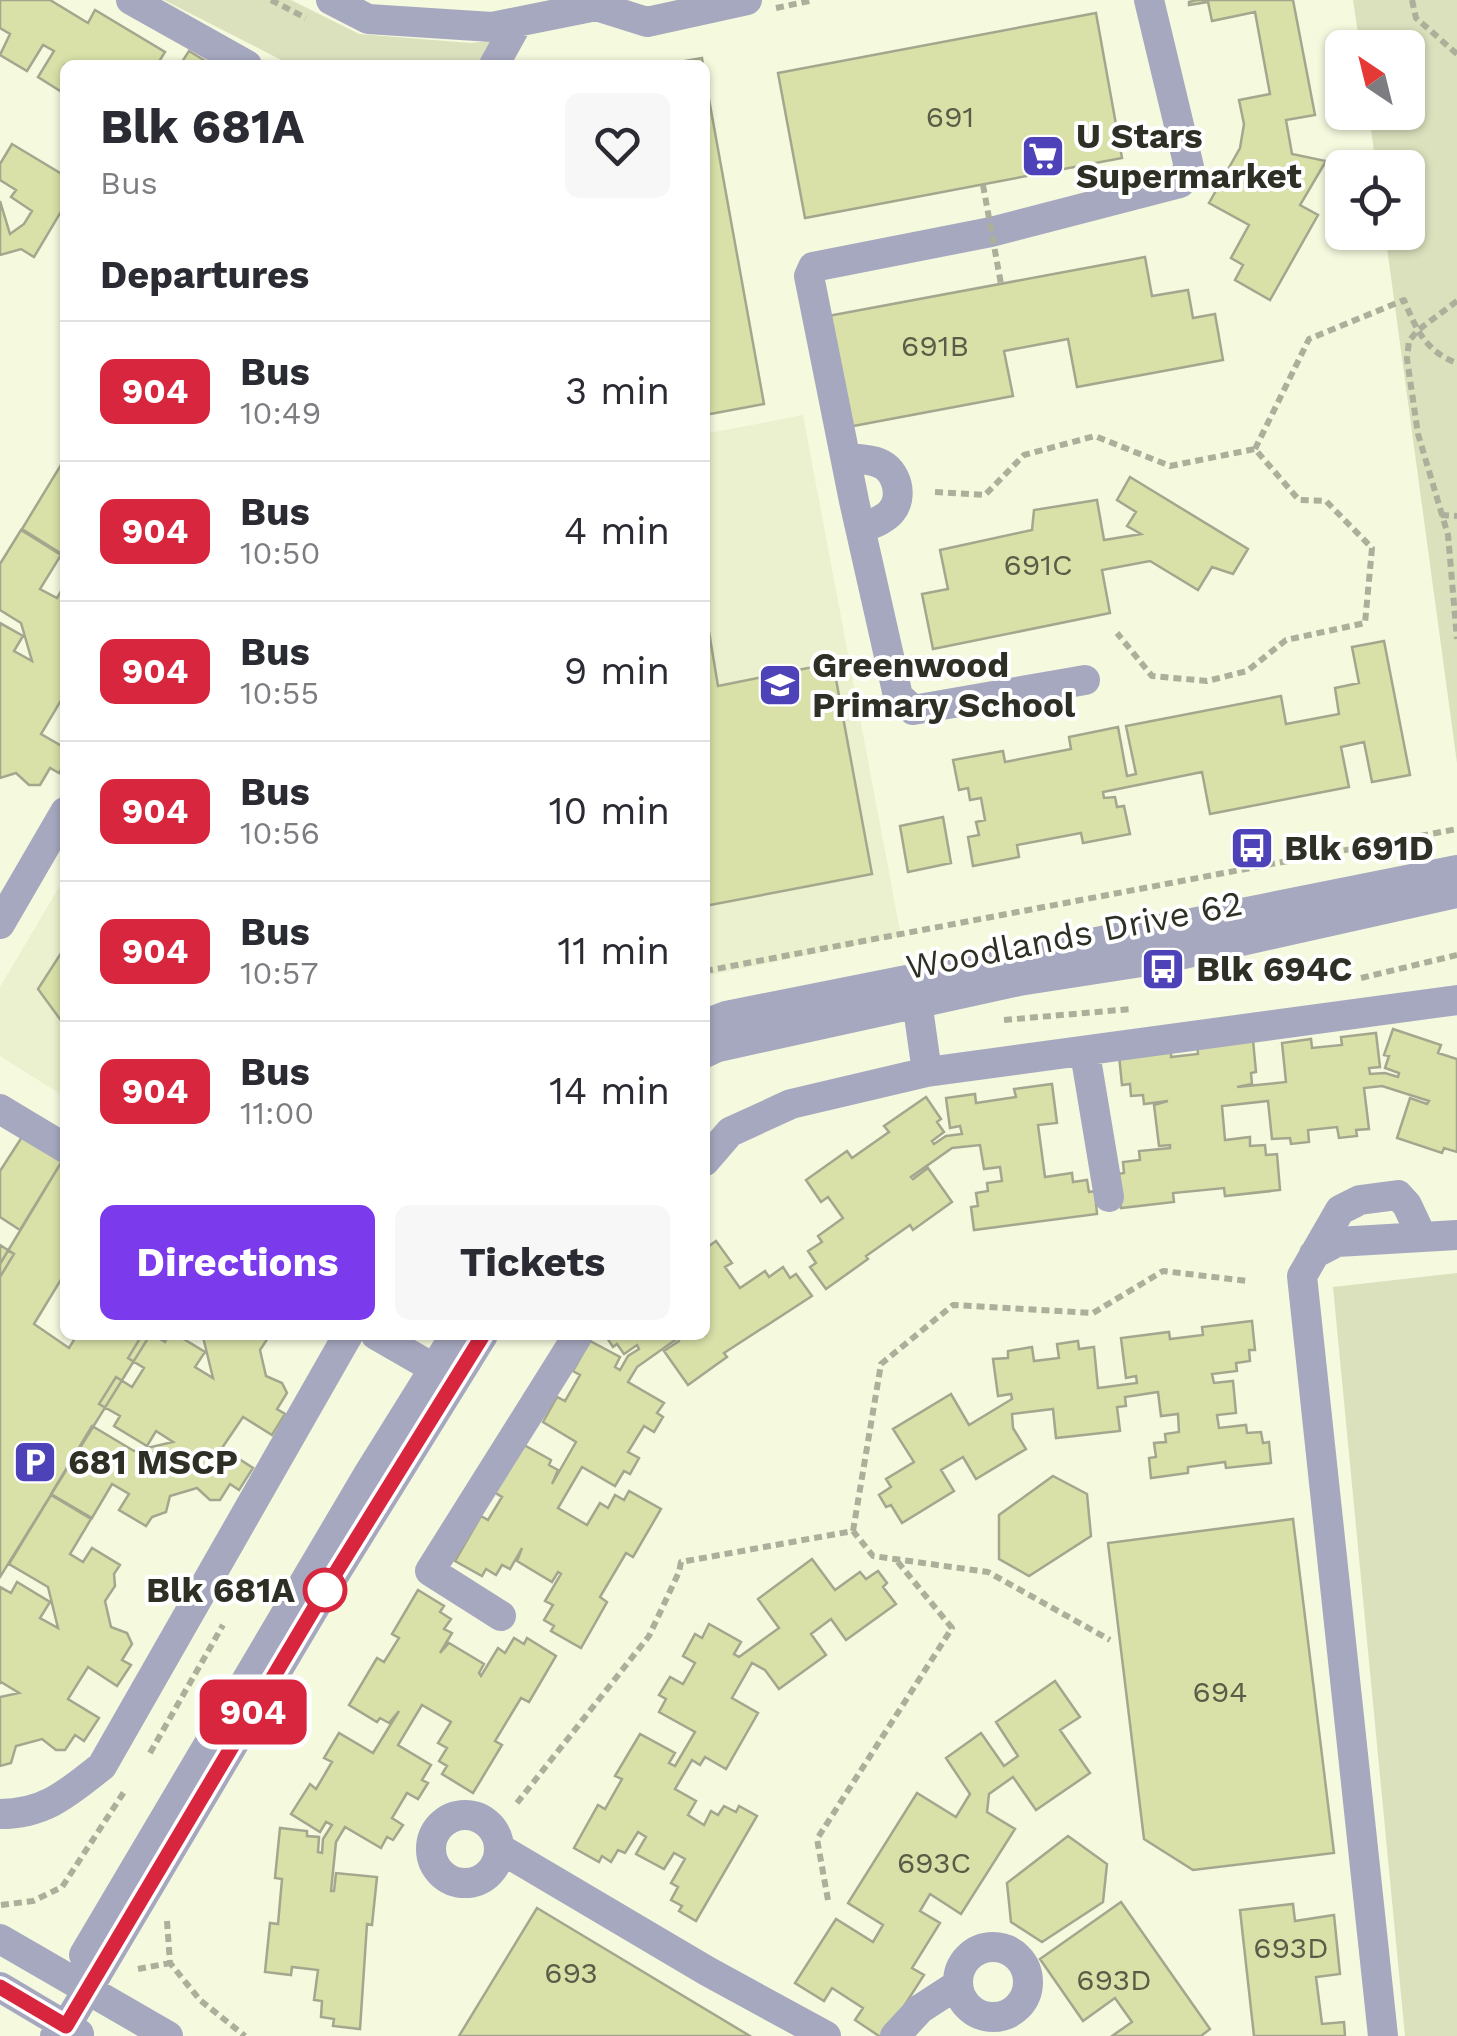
<!DOCTYPE html>
<html lang="en">
<head>
<meta charset="utf-8">
<style>
  body { margin:0; font-family:"Work Sans",sans-serif; background:#f7f7f7; color:#2b2b33; height:100vh; display:flex; flex-direction:column; font-size:38px; white-space:nowrap }
  * { box-sizing:border-box; margin:0 }
  p { font-size:32px; color:#7c7c81 }
  .icon { flex:none; width:55px; height:55px; fill:none; stroke:currentColor; stroke-width:2; stroke-linecap:round; stroke-linejoin:round }
  .map { position:relative; flex:1; overflow:hidden }
  .sheet { position:absolute; left:60px; top:60px; width:650px; height:1280px; display:flex; flex-direction:column; background:#fff; border-radius:15px; box-shadow:0 2px 8px #0004 }
  .sheet>* { flex:none }
  .badge { padding:0 20px; border-radius:15px; font-size:35px; line-height:65px }
  .needle { width:65px; rotate:325deg }
  .fabs { position:absolute; left:1325px; top:30px; display:grid; gap:20px }
  .fabs a { display:grid; place-items:center; width:100px; height:100px; border-radius:15px; background:#fff; box-shadow:0 2px 8px #0004; font-size:50px }
  .map>.badge { position:absolute; translate:-50% -50%; box-shadow:0 0 0 5px #fff }
  h2 { padding:0 40px; font-size:38px; line-height:90px }
  .round { display:grid; place-items:center; flex:none; width:105px; height:105px; border-radius:15px; background:#f7f7f7 }
  .head { display:flex; align-items:center; justify-content:space-between; height:170px; padding:0 40px }
  h1 { font-size:48px; font-weight:700; line-height:75px }
  .primary-button { display:flex; gap:20px; margin-top:auto; padding:20px 40px }
  .primary-button a { flex:1; height:115px; border-radius:15px; background:#7c3aed; color:#fff; font-size:40px; font-weight:700; line-height:115px; text-align:center }
  .primary-button a+a { background:#f7f7f7; color:#2b2b33 }
  ul { padding:0; list-style:none }
  li { display:flex; align-items:center; gap:30px; height:140px; padding:0 40px; border-top:2px solid #e1e1e2 }
  li div { flex:1 }
  li b { display:block; font-size:38px }
  li em { font-style:normal }
  li .badge { min-width:110px; font-weight:700; text-align:center }
  .map>svg:first-child { display:block }
  .built { fill:#ebf1ce }
  .green { fill:#dbe0bd }
  .building { fill:#d9e1a8; stroke:#a4a78e; stroke-width:2.5 }
  .lines { fill:none; stroke-linecap:round; stroke-linejoin:round }
  .path { stroke:#acaf9a; stroke-width:6; stroke-dasharray:8 5; stroke-linecap:butt }
  .minor { stroke:#a6a8bf; stroke-width:30 }
  .path-bridge { stroke:#acaf9a; stroke-width:6; stroke-dasharray:8 5; stroke-linecap:butt }
  .line-casing { stroke:#fff; stroke-width:22 }
  .line { stroke:#d7263d; stroke-width:15 }
  .stop-dot { fill:#fff; stroke:#d7263d; stroke-width:5 }
  .labels { text-anchor:middle; dominant-baseline:central; stroke-width:8; stroke-linejoin:round; paint-order:stroke }
  .number-label { font-size:30px; fill:#595c46 }
  .poi-label { font-size:35px; font-weight:bold; fill:#2e2f25; stroke:#fff; text-anchor:start }
  .street-label { font-size:35px; fill:#2e2f25; stroke:#fff }
  .stop-label { font-size:35px; font-weight:bold; fill:#2e2f25; stroke:#fff; text-anchor:end }
</style>
</head>
<body>
<div class="map">
<svg width="1457" height="2036" viewBox="0 0 1457 2036">
  <rect width="100%" height="100%" fill="#f5f9de"/>
  <!-- built -->
  <path class="built" d="M803,415L901,936L705,976V434Z
    M65,877V1097L0,1056V987Z"/>
  <!-- green -->
  <path class="green" d="M164,0H291L359,34L470,43L491,41L477,65H291Z
    M1353,0H1457V763L1385,233L1408,232V168L1376,167L1369,113L1408,112V48L1360,47Z
    M1457,1273V2036H1405L1333,1287Z"/>
  <!-- building -->
  <path class="building" d="M0,0H50L88,23L95,10L165,52L157,65H65V94L38,77L54,51L43,45L27,71L0,55L10,34L0,28Z
    M1197,0H1293L1315,115L1286,120L1292,154L1326,161L1300,205L1318,215L1270,300L1235,280L1243,265L1231,258L1249,225L1209,203L1240,148L1244,124L1239,100L1270,94L1255,12L1212,21L1208,2L1189,5V2Z
    M1096,13L1122,158L805,218L778,73Z
    M189,51L212,65H180Z
    M702,58L703,65H663Z
    M705,77L764,404L705,415Z
    M12,144L65,176V205L34,257L21,249L0,255V201L10,234L24,224L32,211L11,197L16,190L0,180V164Z
    M1145,257L1152,296L1188,290L1193,318L1215,314L1223,360L1077,387L1068,339L1004,351L1013,396L848,427L828,316Z
    M64,460L65,548L62,554L22,529Z
    M1130,477L1248,549L1233,574L1212,567L1198,590L1150,561L1102,570L1110,613L933,649L922,594L948,589L940,550L1032,530L1034,510L1097,500L1104,540L1141,534L1127,526L1136,512L1117,500Z
    M21,530L61,555L40,589L57,598L65,584V705L60,702L41,734L65,748V762L59,773L50,768L40,785H29L16,773L0,778V623L23,636L14,651L32,661L21,623L0,610V564Z
    M705,608L718,686L833,663L872,874L705,906Z
    M1384,641L1410,775L1372,782L1364,742L1341,747L1349,787L1210,814L1202,772L1103,792L1104,798L1115,797L1117,807L1124,806L1130,834L1083,843L1081,833L1017,845L1019,857L973,866L968,837L979,835L976,822L985,820L981,798L970,800L968,788L959,790L953,760L1003,751L1005,762L1071,749L1069,737L1118,727L1127,776L1136,774L1126,726L1281,696L1286,724L1339,714L1335,688L1359,683L1352,647Z
    M943,817L951,863L908,872L900,826Z
    M65,947V1026L38,989Z
    M1393,1029L1441,1045L1438,1053L1457,1059V1152L1444,1148L1442,1153L1397,1138L1410,1098L1427,1104L1429,1101L1382,1086L1364,1088L1369,1129L1356,1130L1357,1136L1339,1138L1337,1127L1308,1130L1309,1142L1291,1144L1290,1138L1272,1139L1268,1101L1222,1106L1225,1140L1250,1137V1146L1265,1145L1266,1155L1277,1154L1280,1190L1225,1196L1224,1188L1173,1193L1174,1202L1121,1208L1118,1174L1124,1173L1123,1162L1140,1160L1139,1151L1170,1148V1145L1159,1146L1154,1105L1168,1101L1144,1104L1143,1095L1131,1096L1130,1084L1122,1085L1119,1055L1171,1049V1057L1198,1054L1197,1045L1253,1040L1256,1072L1251,1073L1252,1084L1237,1087L1286,1082L1282,1043L1311,1039L1312,1048L1342,1045L1341,1037L1376,1033L1380,1067L1369,1068L1370,1074L1385,1073L1398,1077L1399,1073L1385,1068L1389,1056L1384,1055Z
    M1052,1084L1057,1123L1038,1125L1045,1177L1072,1173L1073,1182L1087,1180L1089,1192L1095,1191L1097,1214L974,1230L971,1207L978,1206L976,1193L988,1191L987,1183L1002,1181L1000,1167L984,1169L980,1145L952,1148L911,1177L913,1179L928,1168L952,1202L913,1230L910,1225L866,1256L868,1259L826,1289L810,1267L816,1263L808,1251L822,1242L818,1236L843,1218L828,1197L821,1202L806,1180L847,1151L852,1158L889,1132L884,1126L926,1097L941,1119L937,1122L944,1132L932,1141L934,1144L946,1136L962,1134L960,1126L950,1128L946,1098L975,1094L976,1103L1016,1097L1014,1089Z
    M22,1137L62,1161L20,1230L0,1217V1171Z
    M62,1161L65,1163V1273L34,1324L69,1348L77,1335H150L0,1577V1264Z
    M716,1241L732,1263L725,1267L740,1288L765,1271L769,1277L783,1267L790,1278L796,1274L812,1296L724,1353L727,1357L688,1385L664,1351L679,1341L678,1338L637,1367L628,1382L664,1403L657,1413L663,1417L654,1432L644,1426L628,1452L639,1458L630,1474L624,1471L615,1486L582,1467L558,1508L587,1525L600,1503L608,1508L615,1495L624,1500L629,1491L661,1509L633,1557L626,1553L600,1597L607,1602L581,1648L551,1631L554,1626L544,1620L553,1605L545,1601L561,1574L558,1572L552,1582L517,1561L522,1548L510,1569L502,1565L496,1575L486,1569L482,1576L455,1561L481,1516L488,1520L502,1497L494,1492L522,1444L551,1460L549,1465L558,1470L552,1484L576,1442L543,1422L557,1397L565,1401L580,1375L573,1371L590,1341L620,1357L615,1367L620,1370L628,1356L639,1349L637,1345L624,1354L617,1344L613,1347L605,1335H705V1249Z
    M0,1245L14,1254L0,1277Z
    M1252,1321L1255,1350H1249L1250,1361L1236,1363L1237,1371L1212,1374L1214,1383L1233,1381L1236,1413L1217,1415L1219,1428L1246,1425L1247,1433L1261,1432L1263,1443L1269,1442L1271,1463L1226,1468L1225,1462L1188,1467V1473L1151,1478L1149,1458L1156,1457L1154,1443L1166,1442L1165,1434L1179,1432L1178,1414L1161,1416L1158,1392L1125,1397L1126,1406L1117,1407L1120,1431L1056,1438L1053,1409L1012,1414L1013,1428L1026,1449L976,1479L963,1457L941,1470L954,1491L902,1523L891,1505L886,1507L879,1495L891,1487L886,1479L914,1462L893,1429L951,1394L969,1425L1012,1399L1011,1394L998,1396L993,1359L1008,1358V1351L1032,1347L1034,1361L1059,1358L1057,1344L1078,1341L1079,1349L1094,1347L1098,1388L1137,1383L1136,1376L1126,1378L1121,1338L1169,1332L1170,1339L1203,1335L1202,1327Z
    M142,1335H153L165,1342L169,1335H177L205,1352L195,1367L213,1378L203,1337L199,1335H270L260,1350L266,1376L282,1383L287,1393L277,1409L285,1414L272,1435L243,1417L222,1448L253,1468L239,1490L230,1484L220,1500H210L197,1488L170,1496L166,1512L152,1517L146,1526L119,1510L129,1494L112,1484L92,1518L51,1494L92,1426L134,1451L173,1442L156,1431L147,1446L114,1426L120,1416L99,1404L116,1377L132,1387L144,1368L128,1358Z
    M1053,1476L1087,1494L1091,1536L1029,1576L999,1559V1515Z
    M51,1495L91,1519L70,1554L83,1562L92,1548L120,1565L114,1574L115,1586L105,1601L111,1627L127,1633L132,1644L122,1660L131,1665L117,1686L88,1667L68,1699L99,1718L84,1741L75,1735L65,1750H56L42,1739L16,1746L11,1763L0,1766V1697L19,1693L1,1682L0,1684V1587L11,1593L17,1582L50,1602L40,1618L58,1628L48,1587L9,1564Z
    M1293,1519L1334,1853L1193,1870L1144,1839L1108,1543Z
    M812,1559L835,1590L860,1572L866,1579L878,1571L887,1583L883,1587L896,1604L846,1640L831,1619L811,1634L826,1655L779,1689L765,1670L752,1663L732,1698L758,1713L726,1769L705,1757L700,1765L692,1760L675,1789L696,1801L688,1815L704,1825L711,1811L718,1815L724,1806L736,1812L739,1806L757,1816L696,1921L679,1911L682,1906L671,1900L678,1887L671,1883L685,1859L674,1853L664,1869L636,1854L646,1837L638,1832L625,1853L618,1850L611,1862L602,1856L599,1862L574,1848L598,1805L605,1809L622,1779L615,1776L640,1734L675,1753L669,1763L675,1766L695,1732L659,1712L666,1699L659,1695L670,1677L683,1684L695,1663L683,1656L695,1634L702,1638L709,1624L741,1642L734,1654L739,1657L779,1628L758,1599Z
    M418,1590L444,1606L440,1612L451,1619L444,1629L452,1633L440,1653L449,1643L484,1664L479,1673L481,1676L498,1648L505,1653L514,1638L524,1644L527,1638L556,1656L529,1702L521,1698L495,1741L502,1745L473,1793L442,1774L447,1766L439,1761L447,1748L438,1743L451,1722L422,1705L398,1745L431,1765L422,1780L428,1783L418,1799L407,1793L392,1818L403,1825L393,1840L387,1837L381,1848L345,1827L336,1842L331,1891H334L336,1873L377,1877L372,1925L367,1924L360,2029L333,2026L334,2019L321,2017L322,2001L314,2000L318,1970L292,1967L291,1975L265,1972L270,1923L278,1924L282,1879L275,1878L280,1828L307,1831V1836L319,1837L318,1852L322,1853L323,1839L332,1825L326,1822L320,1832L291,1814L310,1784L316,1789L332,1762L324,1758L339,1733L373,1753L399,1711L389,1723L380,1718L377,1722L349,1705L377,1658L384,1662L399,1638L392,1634Z
    M1055,1681L1080,1717L1060,1730L1090,1773L1036,1810L1013,1777L989,1794L987,1812L1015,1829L961,1914L930,1894L920,1911L940,1923L912,1968L924,1975L885,2036H879L855,2020L863,2008L832,1988L824,2001L795,1983L836,1919L873,1942L883,1925L848,1903L917,1793L956,1817L970,1794L946,1758L981,1733L1004,1766L1018,1756L996,1722Z
    M1068,1836L1107,1864L1103,1902L1042,1942L1011,1922L1007,1883Z
    M1121,1902L1210,2029L1201,2036H1112L1132,2022L1115,1998L1083,2021L1040,1959Z
    M1293,1904L1295,1921L1334,1915L1340,1974L1316,1977L1322,2024L1344,2022L1345,2036H1254L1240,1910Z
    M537,1908L750,2036H459Z"/>
  <g class="lines">
    <!-- path -->
    <path class="path" d="M271,0L306,18
      M1412,0L1416,18L1457,54
      M776,8L814,0
      M1457,301L1417,331L1409,341L1407,359L1418,434L1448,535L1457,639
      M1255,449L1309,339L1404,300C1416,329 1426,352 1457,363
      M935,492L985,495L1024,455L1095,436L1170,466L1255,449L1299,500L1326,501L1372,548L1365,623L1286,640L1247,671L1207,681L1152,676L1117,633
      M1441,515L1457,516
      M705,971L1457,829
      M1361,978L1457,955
      M1004,1020L1131,1009
      M853,1531L881,1364L953,1305L1093,1313L1163,1271L1248,1281
      M150,1753L223,1625
      M517,1803L649,1636L679,1572L681,1562L853,1531L873,1556L988,1572L1110,1640
      M828,1900L817,1839L952,1628L897,1561
      M1,1905L33,1901L62,1887L124,1792
      M167,1921L170,1963L200,2000L245,2036
      M138,1969L170,1963"/>
    <!-- minor -->
    <path class="minor" d="M131,0L247,65
      M331,0L368,19L492,27L596,6L608,0
      M596,6L647,22L747,0
      M494,65L518,22
      M846,458C856,459 870,459 879,463C897,470 904,497 891,512C884,520 872,524 862,528
      M1085,680L913,710L898,696L854,501L809,276L813,267L991,232L1180,183L1189,167L1149,0
      M0,924L65,812
      M915,987L927,1072
      M705,1024L726,1016L1457,870
      M705,1053L718,1047L1019,981L1161,959L1457,893
      M1085,1053L1109,1197
      M0,1109L65,1148
      M705,1161L730,1132L791,1104L927,1072L1457,1000
      M1314,1254L1337,1242L1457,1235
      M376,1335L449,1377
      M501,1616L430,1571L578,1335
      M0,1814C45,1814 68,1793 102,1766L348,1335
      M431 1849a34 34 0 1 1 68 0a34 34 0 1 1-68 0Z
      M499,1848L707,1971L826,2036
      M0,1939L168,2036
      M958 1982a35 35 0 1 1 70 0a35 35 0 1 1-70 0Z
      M84,1955L369,1473L455,1335
      M0,1987L79,2034
      M55,2036L66,2026L325,1590L483,1335
      M895,2036L920,2009L957,1985
      M1383,2036L1302,1276L1340,1210L1360,1200L1398,1195L1407,1205L1422,1237"/>
    <!-- path-bridge -->
    <path class="path-bridge" d="M983,185L1001,284"/>
  </g>
  <g class="lines">
    <!-- line casing -->
    <g class="line-casing">
      <path id="line" d="M0,1987L66,2026L325,1590L483,1335"/>
    </g>
    <!-- line -->
    <use href="#line" class="line"/>
  </g>
  <!-- icons -->
  <defs>
    <g id="supermarket-square" transform="scale(2.25)"><rect x="-9" y="-9" width="18" height="18" rx="4" fill="#4e42b9" stroke="#fff"/><path d="M-6-5.5h2.5l.6 2H6L4.5 2H-2.5L-4.4-4H-6ZM-1.5 3.2a1.3 1.3 0 1 0 .1 0ZM3 3.2a1.3 1.3 0 1 0 .1 0Z" fill="#fff"/></g>
    <g id="school-square" transform="scale(2.25)"><rect x="-9" y="-9" width="18" height="18" rx="4" fill="#4e42b9" stroke="#fff"/><path d="M0-5L7-2L0 1L-7-2ZM-4 1L0 2.5L4 1V4Q0 6-4 4Z" fill="#fff"/></g>
    <g id="bus-square" transform="scale(2.25)"><rect x="-9" y="-9" width="18" height="18" rx="4" fill="#4e42b9" stroke="#fff"/><path d="M-5-6H5V4H4V6H2V4H-2V6H-4V4H-5ZM-3.5-4V0h7V-4ZM-3.5 1.2v1.5H-2V1.2ZM2 1.2v1.5H3.5V1.2Z" fill="#fff"/></g>
    <g id="parking-square" transform="scale(2.25)"><rect x="-9" y="-9" width="18" height="18" rx="4" fill="#4e42b9" stroke="#fff"/><path d="M-3.5-5.5H1a3.5 3.5 0 0 1 0 7H-1V5.5H-3.5ZM-1-3.4V-.6H.8a1.4 1.4 0 0 0 0-2.8Z" fill="#fff"/></g>
  </defs>
  <g fill-rule="evenodd">
    <use href="#supermarket-square" x="1043" y="156"/>
    <use href="#school-square" x="780" y="685"/>
    <use href="#bus-square" x="1252" y="848"/>
    <use href="#bus-square" x="1163" y="969"/>
    <use href="#parking-square" x="35" y="1462"/>
  </g>
  <!-- markers -->
  <circle class="stop-dot" cx="325" cy="1590" r="20"/>
  <g class="labels">
    <!-- number labels -->
    <g class="number-label">
      <text x="950" y="116">691</text>
      <text x="935" y="345">691B</text>
      <text x="1038" y="564">691C</text>
      <text x="1220" y="1691">694</text>
      <text x="934" y="1862">693C</text>
      <text x="1291" y="1947">693D</text>
      <text x="571" y="1972">693</text>
      <text x="1114" y="1979">693D</text>
    </g>
    <!-- poi labels -->
    <g class="poi-label">
      <text x="1076" y="136">U Stars<tspan x="1076" dy="40">Supermarket</tspan></text>
      <text x="812" y="665">Greenwood<tspan x="812" dy="40">Primary School</tspan></text>
      <text x="1284" y="848">Blk 691D</text>
      <text x="1196" y="969">Blk 694C</text>
      <text x="68" y="1462">681 MSCP</text>
    </g>
    <!-- street labels -->
    <g class="street-label">
      <text transform="translate(1074 935) rotate(-11)">Woodlands Drive 62</text>
    </g>
    <!-- stop labels -->
    <g class="stop-label">
      <text x="295" y="1590">Blk 681A</text>
    </g>
  </g>
</svg>
<div class="fabs">
<a><svg class="needle" viewBox="-14 -14 28 28"><path d="M0-13l5 13h-10z" fill="#e53935"/><path d="M0 13l5-13h-10z" fill="#7c7c81"/></svg></a>
<a><svg class="icon" aria-label="locate" viewBox="0 0 24 24"><circle cx="12" cy="12" r="6"/><path d="M12 2v4M12 18v4M2 12h4M18 12h4"/></svg></a>
</div>
<b class="badge" style="left:253px;top:1712px;background:#d7263d;color:#fff">904</b>
<section class="sheet">
<div class="head"><div><h1>Blk 681A</h1><p>Bus</p></div><a class="round"><svg class="icon" aria-label="heart" viewBox="0 0 24 24"><path d="M12 20l-8-8c-3-5 5-10 8-4 3-6 11-1 8 4z"/></svg></a></div>
<h2>Departures</h2>
<ul>
<li><span class="badge" style="background:#d7263d;color:#fff">904</span><div><b>Bus</b><p>10:49</p></div><em>3 min</em></li>
<li><span class="badge" style="background:#d7263d;color:#fff">904</span><div><b>Bus</b><p>10:50</p></div><em>4 min</em></li>
<li><span class="badge" style="background:#d7263d;color:#fff">904</span><div><b>Bus</b><p>10:55</p></div><em>9 min</em></li>
<li><span class="badge" style="background:#d7263d;color:#fff">904</span><div><b>Bus</b><p>10:56</p></div><em>10 min</em></li>
<li><span class="badge" style="background:#d7263d;color:#fff">904</span><div><b>Bus</b><p>10:57</p></div><em>11 min</em></li>
<li><span class="badge" style="background:#d7263d;color:#fff">904</span><div><b>Bus</b><p>11:00</p></div><em>14 min</em></li>
</ul>
<div class="primary-button"><a>Directions</a><a>Tickets</a></div>
</section>
</div>
</body>
</html>
